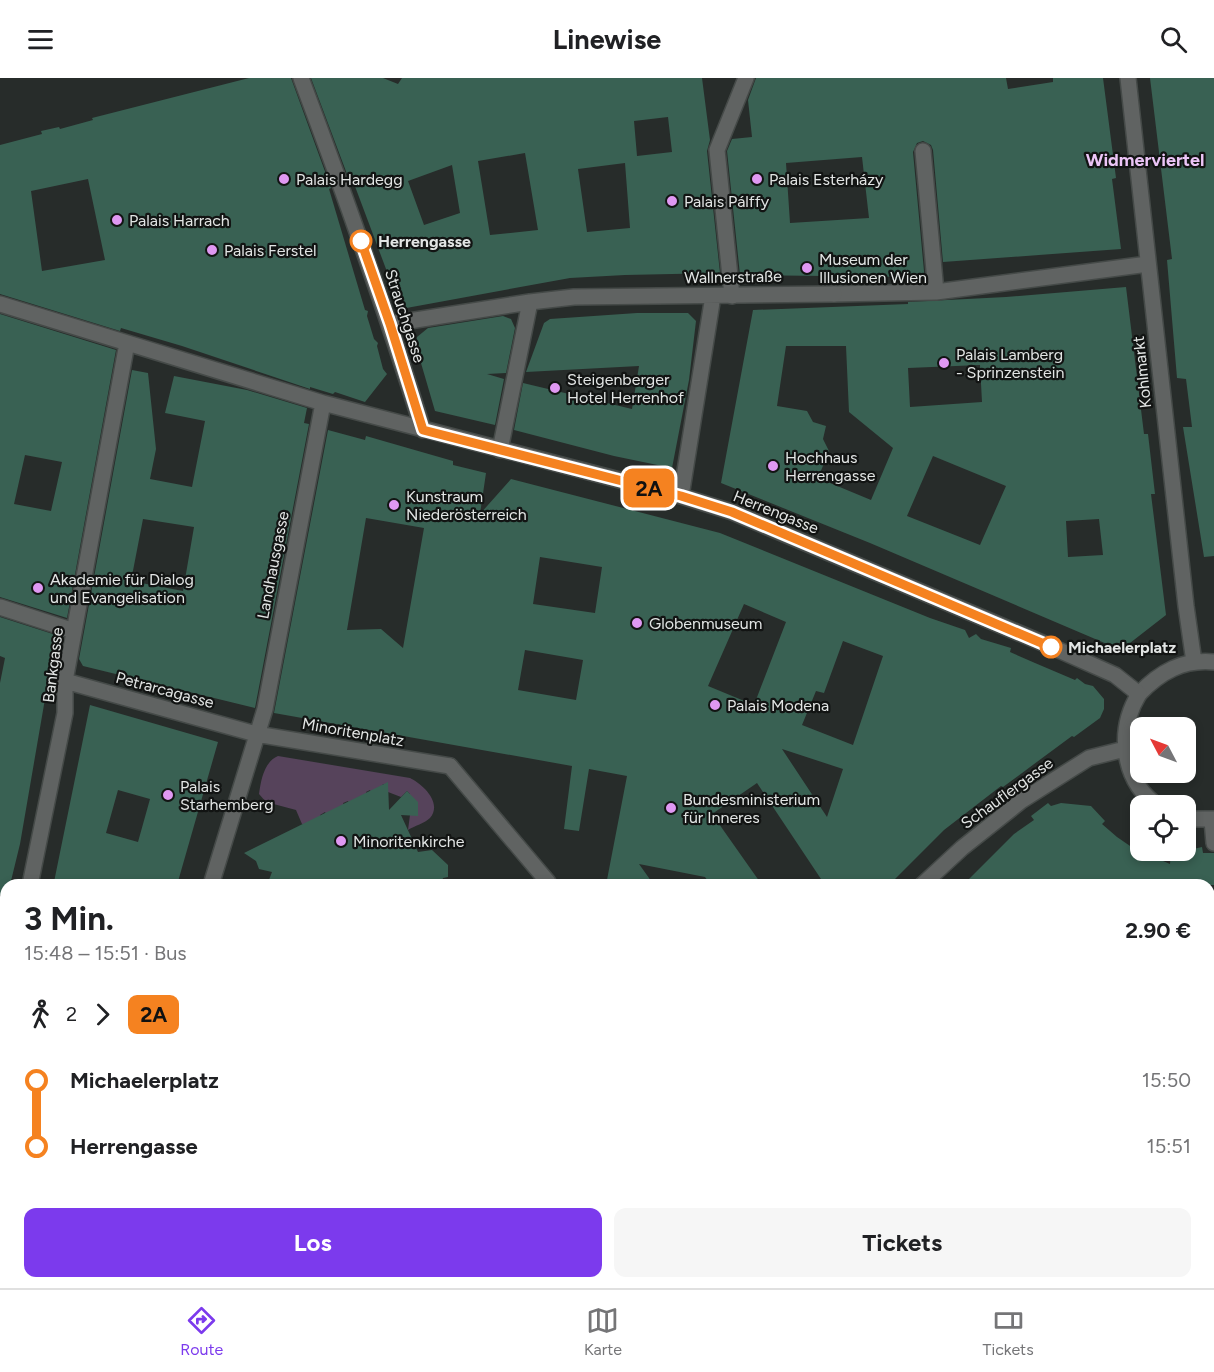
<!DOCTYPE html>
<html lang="de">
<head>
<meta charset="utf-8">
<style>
  body { margin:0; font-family:Figtree,sans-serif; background:#f6f6f6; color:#202124; height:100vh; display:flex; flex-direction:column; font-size:22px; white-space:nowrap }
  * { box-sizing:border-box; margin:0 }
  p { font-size:20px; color:#757577 }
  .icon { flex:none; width:33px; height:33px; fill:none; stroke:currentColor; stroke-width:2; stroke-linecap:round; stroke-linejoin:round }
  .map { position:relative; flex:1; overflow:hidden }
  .details { position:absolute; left:0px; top:801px; width:1215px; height:410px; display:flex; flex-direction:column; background:#fff; border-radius:18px 18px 0 0; box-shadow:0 3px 9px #0003 }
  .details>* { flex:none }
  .badge { padding:0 12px; border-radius:9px; font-size:21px; line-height:39px }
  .needle { width:39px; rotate:311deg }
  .tools { position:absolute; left:1130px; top:639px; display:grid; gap:12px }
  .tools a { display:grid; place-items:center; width:66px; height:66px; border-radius:12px; background:#fff; box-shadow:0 3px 9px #0003; font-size:30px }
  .map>.badge { position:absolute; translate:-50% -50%; box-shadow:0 0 0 3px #fff }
  .legs { display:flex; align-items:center; gap:9px; height:66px; padding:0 24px; font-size:20px }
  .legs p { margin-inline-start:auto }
  .summary { display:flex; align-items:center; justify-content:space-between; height:102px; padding:0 24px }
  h1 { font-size:33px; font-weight:700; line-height:45px }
  .action { display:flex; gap:12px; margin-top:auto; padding:12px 24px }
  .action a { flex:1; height:69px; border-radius:12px; background:#7c3aed; color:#fff; font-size:24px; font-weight:700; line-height:69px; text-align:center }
  .action a+a { background:#f6f6f6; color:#202124 }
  ul { padding:0 24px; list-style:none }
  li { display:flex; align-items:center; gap:21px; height:66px; font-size:22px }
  li i { display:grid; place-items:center; width:9px; height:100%; margin:0 8px; background:currentColor }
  li i::after { content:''; width:15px; height:15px; margin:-8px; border:4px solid; border-radius:50%; background:#fff }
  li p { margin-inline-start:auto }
  li:first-child i { background:linear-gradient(#0000 50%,currentColor 0) }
  li:last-child i { background:linear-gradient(currentColor 50%,#0000 0) }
  header { display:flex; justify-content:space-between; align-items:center; height:78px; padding:0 24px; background:#fff; font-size:27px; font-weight:700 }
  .menu { display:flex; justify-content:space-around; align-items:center; height:84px; border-top:2px solid #e0e0e0; background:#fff; font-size:16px; color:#757577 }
  .menu a { display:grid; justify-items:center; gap:3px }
  .menu .on { color:#7c3aed }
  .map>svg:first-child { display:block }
  .green { fill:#56435b }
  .building { fill:#396153; fill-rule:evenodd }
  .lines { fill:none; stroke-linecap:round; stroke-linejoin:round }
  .pedestrian-casing { stroke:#454a48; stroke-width:18 }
  .minor-casing { stroke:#454a48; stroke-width:18 }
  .pedestrian { stroke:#606362; stroke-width:15 }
  .minor { stroke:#606362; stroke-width:15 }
  .line-1-casing { stroke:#fff; stroke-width:14 }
  .line-1 { stroke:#f58220; stroke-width:9 }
  .poi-dot { fill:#df98f2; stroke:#121413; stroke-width:2 }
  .stop-1-dot { fill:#fff; stroke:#f58220; stroke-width:3 }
  .labels { text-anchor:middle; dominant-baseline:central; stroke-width:4.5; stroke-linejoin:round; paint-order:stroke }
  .poi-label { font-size:16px; fill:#e2e5e4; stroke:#121413; text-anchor:start }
  .stop-label { font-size:16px; font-weight:bold; fill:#e2e5e4; stroke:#121413; text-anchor:start }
  .street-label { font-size:16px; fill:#e2e5e4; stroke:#121413 }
  .neighbourhood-label { font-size:18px; font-weight:bold; fill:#ecc5f7; stroke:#121413 }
</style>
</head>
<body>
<header><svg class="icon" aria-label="menu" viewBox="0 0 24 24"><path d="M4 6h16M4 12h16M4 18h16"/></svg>Linewise<svg class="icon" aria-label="search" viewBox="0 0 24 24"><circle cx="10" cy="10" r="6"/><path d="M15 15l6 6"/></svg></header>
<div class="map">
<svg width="1214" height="1210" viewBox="0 0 1214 1210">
  <rect width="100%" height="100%" fill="#272c2a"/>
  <!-- green -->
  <path class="green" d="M278,678L410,700C422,706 443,724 430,740C425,745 414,748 408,752L410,737H418V733H410V716L407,713L401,719L388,714V706H383L375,722L370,712L366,714L370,724L353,732L348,723L343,725L348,735L330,743L325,734L320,737L324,746H302L296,732L266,724L259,716C261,702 264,684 278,678Z
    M603,1205H608L607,1210H9V1205Z"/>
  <!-- building -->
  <path class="building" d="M249,0H291L331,110L329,111L365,232L368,233L367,238L374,261L378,265L377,268L383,291L387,296L365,324L335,314L333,316L310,309V311L182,268L121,250L120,253L0,216V67L42,56L41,53L59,49L60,51L93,42L92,40ZM88,101L105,182L42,193L31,113Z
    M311,0H383L398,6L402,0H702L710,62L707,73L720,195L625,197L570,200L401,231L353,103L350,104ZM668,39L672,74L637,78L634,43ZM525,75L538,152L490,157L478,83ZM625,85L630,150L587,154L578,91ZM452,87L460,135L424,147L408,103Z
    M756,0H1006L1008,11L1053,4V0H1103L1116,100L1112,101L1121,171L943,184L933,72L931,67L923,63L917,65L913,74L925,204L908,205V199L740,197L727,73L732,61L752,59L748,22ZM862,79L869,140L790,145L786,85Z
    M1150,0H1214V478L1204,479L1183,349H1192L1186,301L1177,300L1167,182L1172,181Z
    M1126,209L1144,356H1148L1155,416H1151L1166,537L1121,572L870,465L721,405L753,232L908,226V224L1006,219ZM786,268H846L849,334L893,370L871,422L818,400L829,373L823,361L826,348L813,344L807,333L777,328ZM980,287L982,324L910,329L908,290ZM933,378L1006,408L980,467L907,438ZM1099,441L1103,477L1068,479L1066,443Z
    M637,235H688L696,243L689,302L672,390L614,378L514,352L523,305L632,331L639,288L526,294L544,245L550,241Z
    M0,236L116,272L67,540L0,519ZM25,377L62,384L51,433L14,426Z
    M503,238L511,241L515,250L506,295L487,296L504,301L495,347L435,333L416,268L417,259L428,250Z
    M132,292L148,295L156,371L150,401L192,409L205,343L165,335L174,298L247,312L307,330L304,345L309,346L255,630L83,588L79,581ZM143,441L194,449L183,513L131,503Z
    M328,352L365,362L366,358L453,383V387L486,395L480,436L511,401L720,455L930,540L965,552L969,560L976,556L981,561L1011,570L1010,574L1035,585L1075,602L1077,600L1085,606L1093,608L1104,621V631L1100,640L1074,659L1072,658L1003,709L1001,708L944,752L889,807H825L757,705L712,736L762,807H711L705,799L639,786L654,807H606L627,698L589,691L579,753L564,751L572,688L274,635ZM366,440L424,450L403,570L381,551L347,552ZM540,479L602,489L595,535L533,526ZM744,526L786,544L754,627L708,608ZM843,563L883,578L853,667L802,647L816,613L824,615ZM525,572L583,582L576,622L518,612ZM782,671L843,691L827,739Z
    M0,539L56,557L20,766L10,807H6V818L0,817V605L5,580L0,578Z
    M90,627L218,664L177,807H65L54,804ZM118,712L150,721L138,764L106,755Z
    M388,704L389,732L407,713L418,724V738L401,737L418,774L432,772L448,787V799L443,800L441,807H267L272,794L259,791L256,783L244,775Z
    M1048,725L1051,728L1061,725L1091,728L1105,743L1102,746L1117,759L1133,770L1170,786L1171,772H1189L1202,769L1203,775H1214V807H963L1014,756L1034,742L1031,738Z"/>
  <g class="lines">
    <!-- pedestrian casing -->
    <g class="pedestrian-casing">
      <path id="pedestrian" d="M1128,0L1186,528L1194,584
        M923,73L936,214
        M834,216L936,214L1148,186
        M732,218L717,72L746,0
        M1139,616C1160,594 1183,581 1214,584
        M450,688L548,804L542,807"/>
    </g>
    <!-- minor casing -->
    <g class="minor-casing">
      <path id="minor" d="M301,0C345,117 386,233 423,352
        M0,226L323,325L681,418L732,434L1052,569L1115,597L1139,616C1117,652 1121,702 1158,728
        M390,246L530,224L574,219L834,216
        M500,372L530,224
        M681,418L713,218
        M0,529L74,553
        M65,603L256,656L450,688
        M1185,739L1192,741H1214
        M1212,742L1214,765
        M30,807L65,635V603L127,265
        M211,807L265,631L323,325
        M922,807L962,770L1021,723L1089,680L1125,671
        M0,920L6,898
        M0,1069L6,1070
        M754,1204L755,1210"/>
    </g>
    <!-- pedestrian -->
    <use href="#pedestrian" class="pedestrian"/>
    <!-- minor -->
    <use href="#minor" class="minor"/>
  </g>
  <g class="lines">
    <!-- line-1 casing -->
    <g class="line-1-casing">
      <path id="line-1" d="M361,163L390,246L423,352L681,418L732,434L1051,569"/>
    </g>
    <!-- line-1 -->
    <use href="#line-1" class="line-1"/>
  </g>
  <!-- markers -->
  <g class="poi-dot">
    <circle cx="284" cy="101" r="6"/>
    <circle cx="757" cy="101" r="6"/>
    <circle cx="672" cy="123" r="6"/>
    <circle cx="117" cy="142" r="6"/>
    <circle cx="212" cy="172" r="6"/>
    <circle cx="807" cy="190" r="6"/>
    <circle cx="944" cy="285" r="6"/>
    <circle cx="555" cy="310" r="6"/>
    <circle cx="773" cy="388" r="6"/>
    <circle cx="394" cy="427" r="6"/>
    <circle cx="38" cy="510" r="6"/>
    <circle cx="637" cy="545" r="6"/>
    <circle cx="715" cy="627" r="6"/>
    <circle cx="168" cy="717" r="6"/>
    <circle cx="671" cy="730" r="6"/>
    <circle cx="341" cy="763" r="6"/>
  </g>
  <g class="stop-1-dot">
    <circle cx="361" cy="163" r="10"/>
    <circle cx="1051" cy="569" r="10"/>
  </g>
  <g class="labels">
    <!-- poi labels -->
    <g class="poi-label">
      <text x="296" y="101">Palais Hardegg</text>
      <text x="769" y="101">Palais Esterházy</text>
      <text x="684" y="123">Palais Pálffy</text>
      <text x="129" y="142">Palais Harrach</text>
      <text x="224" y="172">Palais Ferstel</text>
      <text x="819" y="181">Museum der<tspan x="819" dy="18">Illusionen Wien</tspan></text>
      <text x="956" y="276">Palais Lamberg<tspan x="956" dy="18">- Sprinzenstein</tspan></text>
      <text x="567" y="301">Steigenberger<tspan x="567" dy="18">Hotel Herrenhof</tspan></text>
      <text x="785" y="379">Hochhaus<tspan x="785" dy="18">Herrengasse</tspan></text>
      <text x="406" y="418">Kunstraum<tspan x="406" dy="18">Niederösterreich</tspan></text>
      <text x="50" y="501">Akademie für Dialog<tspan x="50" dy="18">und Evangelisation</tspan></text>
      <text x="649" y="545">Globenmuseum</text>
      <text x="727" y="627">Palais Modena</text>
      <text x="180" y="708">Palais<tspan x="180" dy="18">Starhemberg</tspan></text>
      <text x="683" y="721">Bundesministerium<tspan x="683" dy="18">für Inneres</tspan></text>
      <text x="353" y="763">Minoritenkirche</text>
    </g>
    <!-- stop labels -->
    <g class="stop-label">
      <text x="378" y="163">Herrengasse</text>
      <text x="1068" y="569">Michaelerplatz</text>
    </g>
    <!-- street labels -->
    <g class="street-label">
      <text transform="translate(733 199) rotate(-1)">Wallnerstraße</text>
      <text transform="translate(405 238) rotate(72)">Strauchgasse</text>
      <text transform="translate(1142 294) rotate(-96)">Kohlmarkt</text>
      <text transform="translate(776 434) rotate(22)">Herrengasse</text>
      <text transform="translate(273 487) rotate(-79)">Landhausgasse</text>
      <text transform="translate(53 587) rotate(-83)">Bankgasse</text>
      <text transform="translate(165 612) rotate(15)">Petrarcagasse</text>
      <text transform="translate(353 654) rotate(10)">Minoritenplatz</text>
      <text transform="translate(1007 715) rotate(-36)">Schauflergasse</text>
    </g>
    <!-- neighbourhood labels -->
    <g class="neighbourhood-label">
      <text x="1145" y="82">Widmerviertel</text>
    </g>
  </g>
</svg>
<div class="tools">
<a><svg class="needle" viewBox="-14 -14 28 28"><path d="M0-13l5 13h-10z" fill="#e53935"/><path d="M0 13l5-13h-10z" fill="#757577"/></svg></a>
<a><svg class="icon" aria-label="locate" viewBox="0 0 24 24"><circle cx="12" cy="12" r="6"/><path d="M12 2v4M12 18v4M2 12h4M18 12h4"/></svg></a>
</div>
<b class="badge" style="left:649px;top:410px;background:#f58220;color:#111">2A</b>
<section class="details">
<div class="summary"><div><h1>3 Min.</h1><p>15:48 – 15:51 · Bus</p></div><b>2.90 €</b></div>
<div class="legs"><svg class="icon" aria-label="walk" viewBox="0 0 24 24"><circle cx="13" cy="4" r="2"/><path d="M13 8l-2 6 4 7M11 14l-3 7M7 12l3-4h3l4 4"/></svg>2<svg class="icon" aria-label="forward" viewBox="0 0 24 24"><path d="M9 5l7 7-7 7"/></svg><b class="badge" style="background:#f58220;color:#111">2A</b></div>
<ul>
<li><i style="color:#f58220"></i><b>Michaelerplatz</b><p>15:50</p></li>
<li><i style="color:#f58220"></i><b>Herrengasse</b><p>15:51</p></li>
</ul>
<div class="action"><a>Los</a><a>Tickets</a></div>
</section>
</div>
<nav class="menu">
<a class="on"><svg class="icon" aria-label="directions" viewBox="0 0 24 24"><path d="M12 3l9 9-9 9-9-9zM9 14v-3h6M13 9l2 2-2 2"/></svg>Route</a>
<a><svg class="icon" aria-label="map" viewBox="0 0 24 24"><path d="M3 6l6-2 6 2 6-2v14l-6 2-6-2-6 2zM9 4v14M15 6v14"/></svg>Karte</a>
<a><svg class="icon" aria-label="tickets" viewBox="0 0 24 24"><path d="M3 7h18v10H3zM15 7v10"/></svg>Tickets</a>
</nav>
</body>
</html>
